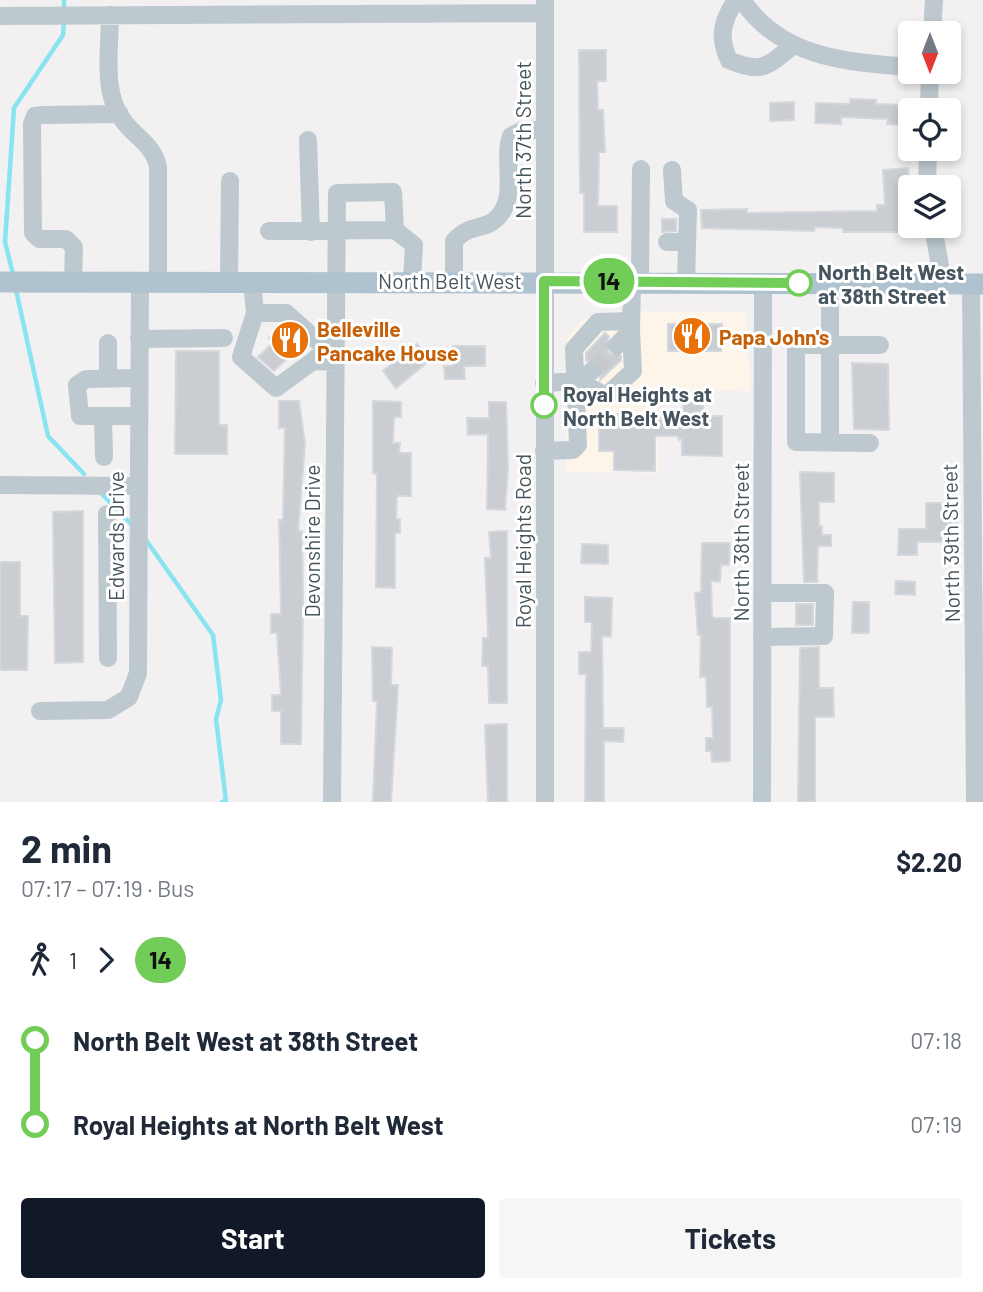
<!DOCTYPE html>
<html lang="en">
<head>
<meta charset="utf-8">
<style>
  body { margin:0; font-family:Barlow,sans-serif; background:#f6f6f7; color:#1f2937; height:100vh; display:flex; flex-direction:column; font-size:26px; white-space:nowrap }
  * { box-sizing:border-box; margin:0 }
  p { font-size:23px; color:#747a83 }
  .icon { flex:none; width:38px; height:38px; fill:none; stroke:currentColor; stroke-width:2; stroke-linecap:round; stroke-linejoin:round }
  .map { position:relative; height:802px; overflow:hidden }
  .sheet { display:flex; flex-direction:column; background:#fff; flex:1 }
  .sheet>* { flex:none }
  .badge { padding:0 14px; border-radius:23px; font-size:24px; line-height:46px }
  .needle { width:46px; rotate:180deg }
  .fabs { position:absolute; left:898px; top:21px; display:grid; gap:14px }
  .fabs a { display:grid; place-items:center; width:63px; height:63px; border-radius:7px; background:#fff; box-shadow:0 4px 10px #0003; font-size:35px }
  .map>.badge { position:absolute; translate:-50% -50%; box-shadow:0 0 0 4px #fff }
  .legs { display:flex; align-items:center; gap:10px; height:77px; padding:0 21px; font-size:23px }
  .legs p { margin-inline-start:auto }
  .headline { display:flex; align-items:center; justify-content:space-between; height:119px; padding:0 21px }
  h1 { font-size:38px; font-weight:700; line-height:52px }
  .button { display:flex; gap:14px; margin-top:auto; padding:14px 21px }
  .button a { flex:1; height:80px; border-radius:7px; background:#111827; color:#fff; font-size:28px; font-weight:700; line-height:80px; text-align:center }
  .button a+a { background:#f6f6f7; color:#1f2937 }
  ul { padding:0 21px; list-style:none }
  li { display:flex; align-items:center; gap:24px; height:84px; font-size:26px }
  li i { display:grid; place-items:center; width:10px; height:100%; margin:0 9px; background:currentColor }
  li i::after { content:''; width:18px; height:18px; margin:-9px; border:5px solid; border-radius:50%; background:#fff }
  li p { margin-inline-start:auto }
  li:first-child i { background:linear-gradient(#0000 50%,currentColor 0) }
  li:last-child i { background:linear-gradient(currentColor 50%,#0000 0) }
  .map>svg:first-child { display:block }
  .commercial { fill:#fdf5e9 }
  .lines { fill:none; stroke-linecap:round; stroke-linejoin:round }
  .stream { stroke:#88e4f0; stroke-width:4.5 }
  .building { fill:#caced3; stroke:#d4d7dc; stroke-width:2 }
  .minor-tunnel { stroke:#c7c9cc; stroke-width:18; stroke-dasharray:18 9; stroke-linecap:butt }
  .minor { stroke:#bdc9cf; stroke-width:18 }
  .major { stroke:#aec2d0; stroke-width:21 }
  .line-1-casing { stroke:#fff; stroke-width:16 }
  .line-1 { stroke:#71cc58; stroke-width:10 }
  .stop-1-dot { fill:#fff; stroke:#71cc58; stroke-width:3.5 }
  .labels { text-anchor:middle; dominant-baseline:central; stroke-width:6; stroke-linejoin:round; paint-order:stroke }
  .street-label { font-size:21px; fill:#47555e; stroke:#fff }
  .stop-label { font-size:21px; font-weight:bold; fill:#47555e; stroke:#fff; text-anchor:start }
  .food-label { font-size:21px; font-weight:bold; fill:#c56008; stroke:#fff; text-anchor:start }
</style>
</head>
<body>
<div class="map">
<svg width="983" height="802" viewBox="0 0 983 802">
  <rect width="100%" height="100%" fill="#f2f0f0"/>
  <!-- commercial -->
  <path class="commercial" d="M611,311L745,312L751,391L657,389L658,473L566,472L567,339L583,319Z"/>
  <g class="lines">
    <!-- stream -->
    <path class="stream" d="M64,11V0
      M13,274L5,242L14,108L63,35L64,19
      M16,290L48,436L84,474
      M101,493L132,525
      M146,540L213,635L221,700L216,719L226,801L222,802"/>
  </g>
  <!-- building -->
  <path class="building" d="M579,50H606V81H597L598,110H603L605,152H599L598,206H617V232H584V193H580Z
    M850,99L876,100V104L903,105L902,125L887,124L888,119L841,117V124L815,123L816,103L850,104Z
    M794,102V120L770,121V103Z
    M908,168L909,184H904L905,232H843V228L815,227L814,231L702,228L701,210L747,209V213L877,211V205H885L883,170Z
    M662,219H676V231L662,232Z
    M668,324H722L721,351H668Z
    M282,325L303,343L274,371L258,357L274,342L269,338Z
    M605,333L609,337L606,343L609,353L621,356V360L600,380L602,365L596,360L586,361V353Z
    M417,344L430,360L396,388L383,371Z
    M453,346H485V366H464L465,379H445L444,366H453Z
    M176,351H219V425H227V454H175Z
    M852,363L888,364L889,430L854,429Z
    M683,396H703V411L707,416H722V456L682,455V439L679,440L678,436H655V471L614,470V451H599V414H641L640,418L679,415V411H683Z
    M279,401H299L305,444L298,531H302L303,599L301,744H281V711H272V695H281L277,633H271V614H281L279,520H283L285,428H279Z
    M373,401L401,402V417H394L393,443H400L399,453H411V496H397L396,519H400V533H395V588L376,587L377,474L373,473Z
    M489,402H506L508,468L505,510L487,509L488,434L468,435L467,418H489Z
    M800,472L834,473V502H819V526H822V535H831V546H818L817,582H804Z
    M926,503H957L958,542H917V555H898L899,529H926Z
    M83,511V662L55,663L53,512Z
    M507,531V703H489L488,666H482L483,638H488L485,558H491L489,532Z
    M702,543H730L729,565H721L720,582L711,581L712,615L714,618H730V761L712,762L711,751H706V738H713L712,707H707L706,677H700L701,635H698L695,593L701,592Z
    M582,544L608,545V564L581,563Z
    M0,562H20V616H28L27,670H0Z
    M896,581L915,582V595L895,594Z
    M585,597L612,598L611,637L602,636L603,728H624L623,742L604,741V802H585L586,674H579V652H591L592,622H585Z
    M853,602H869V633H852Z
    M796,604H813V625H796Z
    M372,647L392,648L391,685H398L391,802H373L377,701H373Z
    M819,647V688H833L834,717H815V802H798L800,648Z
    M507,724V802H488L485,725Z"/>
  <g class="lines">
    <!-- minor-tunnel -->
    <path class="minor-tunnel" d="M592,371L617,345"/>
    <!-- minor -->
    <path class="minor" d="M736,0C722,21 718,37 729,60C761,74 767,67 792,46
      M742,0C781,58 846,62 910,67
      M110,15C110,51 101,94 125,123C138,139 154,146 158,167V281
      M0,16L545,13
      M932,33L934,0
      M929,110L930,72
      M308,140L311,232
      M672,170L674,201L688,210L686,282
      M927,187L928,149
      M933,226L943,283
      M269,231L395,230L414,245L412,280
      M667,242H687
      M454,280V241C470,223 485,230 496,219C519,198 502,162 511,136L523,130H545
      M73,281L74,247L66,239H39L33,233L32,124L35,116L43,115L120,114
      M229,281L230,181
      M252,281L255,313L241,357L276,388L313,361L336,362
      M640,281L641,169
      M830,283V345H796V442L870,443
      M971,284L975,802
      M255,313H286L322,345V353L313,361
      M139,339L224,338
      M617,345L631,331L632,281
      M108,379V343
      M578,381L606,396L633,371L631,331
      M544,383L578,381L592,371
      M138,416H80L77,385L86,379L139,378
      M103,418L104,457
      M830,442V345H880
      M544,451L573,450L578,445L574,349L598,322L630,321
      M0,485L138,486
      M107,514L108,658
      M762,637L824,636L825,593H763
      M40,711L108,710L129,697L138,673L140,281
      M332,802L337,193L393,192L395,230
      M545,802V0
      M762,802L763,282"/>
    <!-- major -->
    <path class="major" d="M0,282L983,284"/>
  </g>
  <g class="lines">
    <!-- line-1 casing -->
    <g class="line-1-casing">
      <path id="line-1" d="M544,405V281L799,283"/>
    </g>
    <!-- line-1 -->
    <use href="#line-1" class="line-1"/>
  </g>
  <!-- icons -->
  <defs>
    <g id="restaurant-disc" transform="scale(2.0125)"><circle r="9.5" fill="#e8710a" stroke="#fff"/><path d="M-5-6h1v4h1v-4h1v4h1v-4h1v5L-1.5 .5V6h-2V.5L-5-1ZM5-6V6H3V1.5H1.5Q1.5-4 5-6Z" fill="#fff"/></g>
  </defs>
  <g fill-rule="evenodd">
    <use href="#restaurant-disc" x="692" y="336"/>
    <use href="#restaurant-disc" x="290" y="340"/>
  </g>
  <!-- markers -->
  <g class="stop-1-dot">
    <circle cx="799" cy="283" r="12"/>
    <circle cx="544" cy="405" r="12"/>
  </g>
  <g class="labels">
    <!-- street labels -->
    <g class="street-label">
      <text transform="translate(522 140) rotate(-90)">North 37th Street</text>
      <text x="450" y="280">North Belt West</text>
      <text transform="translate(115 536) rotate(-90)">Edwards Drive</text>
      <text transform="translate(311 541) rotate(-90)">Devonshire Drive</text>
      <text transform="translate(522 541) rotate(-90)">Royal Heights Road</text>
      <text transform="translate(740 542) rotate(-90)">North 38th Street</text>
      <text transform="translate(950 543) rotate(-91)">North 39th Street</text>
    </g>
    <!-- stop labels -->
    <g class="stop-label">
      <text x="818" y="271">North Belt West<tspan x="818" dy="24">at 38th Street</tspan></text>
      <text x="563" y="393">Royal Heights at<tspan x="563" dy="24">North Belt West</tspan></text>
    </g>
    <!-- food labels -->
    <g class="food-label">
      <text x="317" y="328">Belleville<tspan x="317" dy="24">Pancake House</tspan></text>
      <text x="719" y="336">Papa John's</text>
    </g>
  </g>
</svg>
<div class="fabs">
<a><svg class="needle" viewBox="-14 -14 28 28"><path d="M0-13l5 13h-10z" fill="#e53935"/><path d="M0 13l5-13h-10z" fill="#747a83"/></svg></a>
<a><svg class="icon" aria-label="locate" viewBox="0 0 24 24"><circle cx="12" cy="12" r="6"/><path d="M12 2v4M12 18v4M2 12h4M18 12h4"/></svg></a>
<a><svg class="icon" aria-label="layers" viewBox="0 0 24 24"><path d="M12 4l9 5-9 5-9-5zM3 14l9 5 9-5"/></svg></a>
</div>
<b class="badge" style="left:609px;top:281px;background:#71cc58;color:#111">14</b>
</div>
<section class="sheet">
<div class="headline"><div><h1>2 min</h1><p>07:17 – 07:19 · Bus</p></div><b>$2.20</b></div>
<div class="legs"><svg class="icon" aria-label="walk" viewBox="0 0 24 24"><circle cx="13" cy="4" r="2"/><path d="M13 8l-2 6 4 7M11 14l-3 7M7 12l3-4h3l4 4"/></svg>1<svg class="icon" aria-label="forward" viewBox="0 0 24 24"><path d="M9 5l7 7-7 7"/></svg><b class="badge" style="background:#71cc58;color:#111">14</b></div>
<ul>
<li><i style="color:#71cc58"></i><b>North Belt West at 38th Street</b><p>07:18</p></li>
<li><i style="color:#71cc58"></i><b>Royal Heights at North Belt West</b><p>07:19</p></li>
</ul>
<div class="button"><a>Start</a><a>Tickets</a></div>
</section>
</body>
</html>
